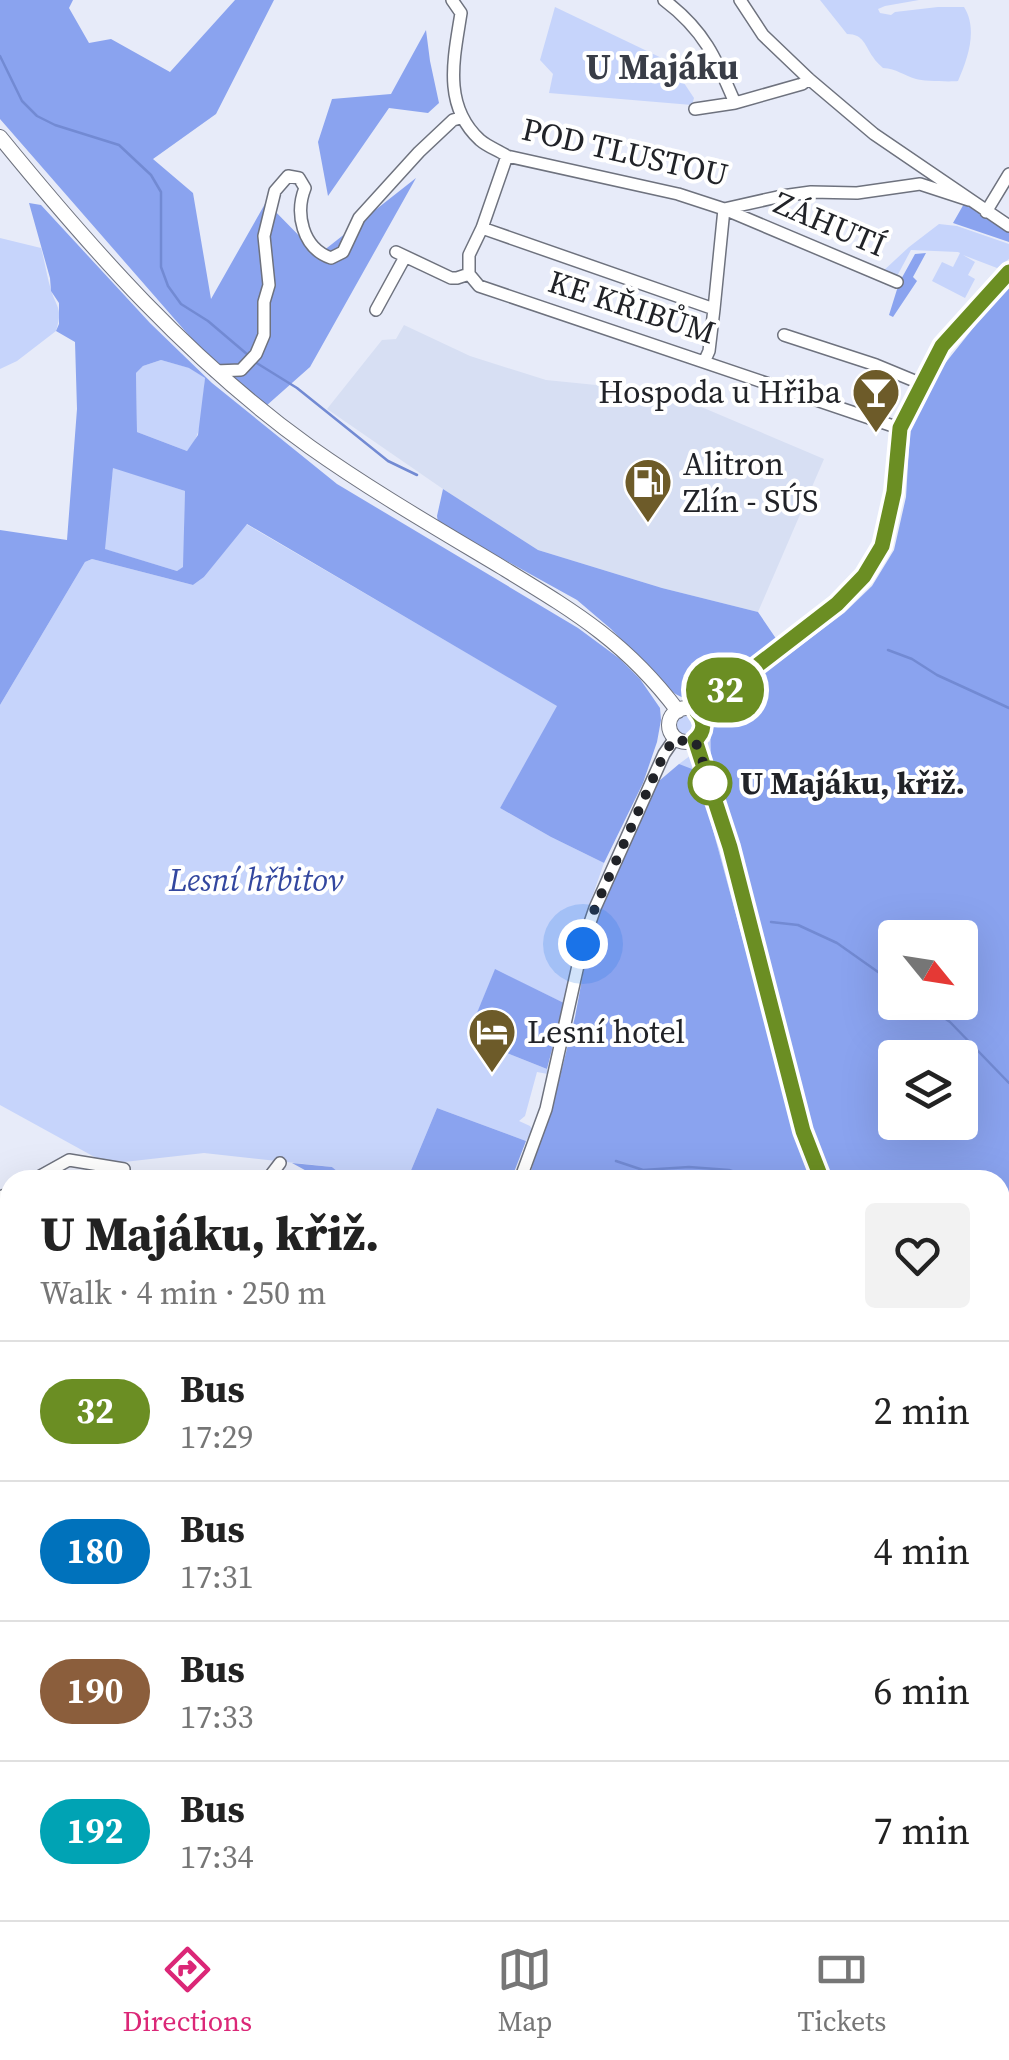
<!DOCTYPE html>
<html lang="en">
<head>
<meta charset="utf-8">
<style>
  body { margin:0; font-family:"Source Serif 4",serif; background:#f2f2f2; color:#222; height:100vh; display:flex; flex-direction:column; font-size:38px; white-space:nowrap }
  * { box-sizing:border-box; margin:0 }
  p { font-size:32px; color:#767676 }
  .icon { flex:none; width:55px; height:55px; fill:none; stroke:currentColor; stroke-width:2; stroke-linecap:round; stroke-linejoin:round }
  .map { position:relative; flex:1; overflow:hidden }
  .sheet { position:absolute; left:0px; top:1170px; width:1010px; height:750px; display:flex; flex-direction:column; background:#fff; border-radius:30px 30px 0 0; box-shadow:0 10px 40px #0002 }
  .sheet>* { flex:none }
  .badge { padding:0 20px; border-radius:32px; font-size:35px; line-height:65px }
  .needle { width:65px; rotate:120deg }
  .controls { position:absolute; left:878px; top:920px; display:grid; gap:20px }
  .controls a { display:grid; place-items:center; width:100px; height:100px; border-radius:10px; background:#fff; box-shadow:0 10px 40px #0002; font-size:50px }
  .you { position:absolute; width:50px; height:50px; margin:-25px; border:8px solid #fff; border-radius:50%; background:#1a73e8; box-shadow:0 0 0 15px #1a73e833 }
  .map>.badge { position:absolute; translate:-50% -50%; box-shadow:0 0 0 5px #fff }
  .round { display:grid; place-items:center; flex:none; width:105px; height:105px; border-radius:10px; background:#f2f2f2 }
  .head { display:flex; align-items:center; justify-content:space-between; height:170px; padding:0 40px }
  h1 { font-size:48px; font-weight:800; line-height:75px }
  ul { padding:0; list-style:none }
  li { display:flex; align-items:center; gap:30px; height:140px; padding:0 40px; border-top:2px solid #e0e0e0 }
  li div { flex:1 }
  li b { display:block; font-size:38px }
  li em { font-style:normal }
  li .badge { min-width:110px; font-weight:700; text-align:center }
  .tab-bar { display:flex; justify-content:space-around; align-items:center; height:140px; border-top:2px solid #e0e0e0; background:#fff; font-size:28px; color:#767676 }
  .tab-bar a { display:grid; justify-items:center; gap:5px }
  .tab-bar .on { color:#db2777 }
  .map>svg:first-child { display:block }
  .built { fill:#d7dff3 }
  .green { fill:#c6d4fb }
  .forest { fill:#8aa3ef; fill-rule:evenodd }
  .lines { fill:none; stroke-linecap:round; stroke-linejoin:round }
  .stream { stroke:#728ad3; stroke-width:2.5 }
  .minor-casing { stroke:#6e727e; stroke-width:14 }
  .major-casing { stroke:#6e727e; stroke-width:16 }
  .minor { stroke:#fff; stroke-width:11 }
  .major { stroke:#fff; stroke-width:14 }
  .line-casing { stroke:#fff; stroke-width:22 }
  .line { stroke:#6b8e23; stroke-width:15 }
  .walk { stroke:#212328; stroke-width:10; stroke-dasharray:0 18 }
  .stop-dot { fill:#fff; stroke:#6b8e23; stroke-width:5 }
  .labels { text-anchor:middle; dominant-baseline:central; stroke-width:8; stroke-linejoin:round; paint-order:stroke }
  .street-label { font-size:32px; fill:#212328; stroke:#fff }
  .poi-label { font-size:32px; fill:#212328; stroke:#fff; text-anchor:start }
  .stop-label { font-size:32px; font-weight:bold; fill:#212328; stroke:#fff; text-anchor:start }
  .park-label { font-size:32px; font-style:italic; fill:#33479f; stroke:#fff }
  .neighbourhood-label { font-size:35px; font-weight:bold; fill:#393d47; stroke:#fff }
</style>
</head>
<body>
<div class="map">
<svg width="1009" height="1920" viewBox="0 0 1009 1920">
  <rect width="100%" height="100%" fill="#e7ebf9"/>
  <!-- built -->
  <path class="built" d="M404,325L470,356L546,380L666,392L824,459L758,612L662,588L538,550L443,489L327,409L382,340L396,339Z"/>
  <!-- green -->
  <path class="green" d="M820,0H919L885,6L878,9L880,13L891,15L895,12L938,7H964C978,29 968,58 958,81C951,82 922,81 916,79C903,75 897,69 883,68C880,65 876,62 873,57C865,46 864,34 847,34Z
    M555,7L670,62L694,98L692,105L549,93L553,74L540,60Z
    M939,224L957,226L1009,244V259L997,268L963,255L975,262L968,275L975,279L965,298L932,281L942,262L953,267L960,253L958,252L911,250L895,280L881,273L909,247Z
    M0,238L41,248C45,262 47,277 51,290C57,309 63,308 56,331L17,361L0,369Z
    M161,360L190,368L205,378C202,402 205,433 187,451L137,432L136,373L143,366Z
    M113,467L185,491L184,567L177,571L104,549Z
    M246,524L558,706L500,808L551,837L604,863L575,946L564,1003L495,970L467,1037L547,1069L548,1074L537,1072L525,1116L519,1121L530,1126L533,1131L526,1141L437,1108L407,1180H348L332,1167L204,1153L124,1162L100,1160L0,1105V705L85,562L92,559L193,585L204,577Z
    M675 725a11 11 0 1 1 22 0a11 11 0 1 1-22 0Z
    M710,741L712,764L827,1180H814L765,1021L701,786L679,764Z
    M106,1910H416L420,1920H106Z
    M848,1910H960L972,1920H862Z"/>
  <!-- forest -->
  <path class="forest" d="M0,0H73L69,8L89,43L111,39L170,72L235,0H274L216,114L153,159L193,193L211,299L266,202L318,255L416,178L310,367L266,406L213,363L0,119Z
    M426,30L430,61L439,103L428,113L389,108L328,196L318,142L332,99L391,94Z
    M965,202L1009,232V242L953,223Z
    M29,203L41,205L150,323L212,383L337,484L578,628L620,659L640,679L660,708L661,720L657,742L643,783L604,863L551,837L500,808L557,706L247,524L204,577L193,585L92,559L85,562L0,705V530L67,540L77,409L75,342L56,331L59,324V303L51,291L50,278ZM161,360L189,368L205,378L198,435L187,451L137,432L136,373L143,366ZM113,468L185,491L183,567L177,571L105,549Z
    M926,253L913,277L917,281L893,317L889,315L899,283L915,254Z
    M1009,283V1274H1000V1180H827L796,1089L712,764C710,745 708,724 719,707L844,613L872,586L894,550L906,497L910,431L943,366ZM895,938H960V1002H895ZM895,1058H960V1122H895Z
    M443,489L538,550L662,588L758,612L777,640L701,699C691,703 683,698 674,693L611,629L577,600L438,523L437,516Z
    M679,764L692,769L701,786L765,1021L814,1180H528L556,1092L575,1017L588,947L602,902L659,781Z
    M495,969L564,1003L547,1069L467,1037Z
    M437,1108L526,1141L511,1180H407Z
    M292,1163L332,1167L348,1180H323Z
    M0,1252L10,1254V1498L0,1499Z
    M1009,1291V1759L1000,1758V1292Z
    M0,1670L10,1672V1797L0,1734Z
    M35,1910H85L84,1920H35Z
    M751,1910H790L789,1920H752Z"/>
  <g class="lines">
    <!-- stream -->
    <path class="stream" d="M0,56L22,101L37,116L55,125L119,145L151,175L161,192V267L168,286L181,304L208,321L248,355
      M255,362L297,388L388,461L417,475
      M888,650L912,659L937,675L1009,708
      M771,922L798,925L837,943L895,984
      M922,1002L950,1022L1009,1083
      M616,1161L643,1170L689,1167L729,1170L757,1180
      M1000,1233L1009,1232
      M1000,1886L1009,1894"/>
    <!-- minor casing -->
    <g class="minor-casing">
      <path id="minor" d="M452,0L461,13C454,58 442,105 480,140C488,147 498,150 507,156L678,194L724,209L782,196L811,192L857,193L920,184L969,200
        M664,0C704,30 716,58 735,103L802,84L809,79
        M740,0L763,35L809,79L874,134L1009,226
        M695,109L735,103
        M507,156L482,228L469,255V274L479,286L899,428
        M986,212L1009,174
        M482,228L714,309
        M396,252L451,278H457L469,274
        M376,310L405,257
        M784,335L876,365L922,384
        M705,360L709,351L714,309L724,209L897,282
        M215,371L241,370L256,354L264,335V302L269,285L264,236L275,191L288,176L299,178L305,188C295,213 302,248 331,258L343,252L359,218L419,152L453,120L460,118
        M697,712L837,604L864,576L882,546L894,492L899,428L942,346L1009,272
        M33,1180L69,1160L124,1169L123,1180
        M267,1180L280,1163
        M520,1180L546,1109L583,943L595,908L664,754L675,738
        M0,1197L10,1193
        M10,1481C1,1487 2,1499 10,1505
        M89,1920L91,1910"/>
    </g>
    <!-- major casing -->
    <g class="major-casing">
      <path id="major" d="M0,137C93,251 190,361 310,447C372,491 438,529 503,568C575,612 626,642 678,711
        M669 725a17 17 0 1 1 34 0a17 17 0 1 1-34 0Z
        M695,740L730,847L803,1131L822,1180
        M1000,1282H1009"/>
    </g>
    <!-- minor -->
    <use href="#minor" class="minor"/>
    <!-- major -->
    <use href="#major" class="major"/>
  </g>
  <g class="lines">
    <!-- line casing -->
    <g class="line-casing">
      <path id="line" d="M822,1180L803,1131L730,847L695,740C705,732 705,721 697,712L837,604L864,576L882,546L894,492L900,428L942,346L1009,272"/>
    </g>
    <!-- line -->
    <use href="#line" class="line"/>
    <!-- walk -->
    <path class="walk" d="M583,944L595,908L664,754L675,738L686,742L695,740L711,785L710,783"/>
  </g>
  <!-- icons -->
  <defs>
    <g id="bar-pin" transform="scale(2.5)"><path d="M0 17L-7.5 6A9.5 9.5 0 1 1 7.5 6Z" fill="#6d5b29" stroke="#fff"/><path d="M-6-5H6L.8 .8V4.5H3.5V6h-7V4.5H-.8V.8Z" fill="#fff"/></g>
    <g id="fuel-pin" transform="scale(2.5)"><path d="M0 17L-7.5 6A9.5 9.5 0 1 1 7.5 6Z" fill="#6d5b29" stroke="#fff"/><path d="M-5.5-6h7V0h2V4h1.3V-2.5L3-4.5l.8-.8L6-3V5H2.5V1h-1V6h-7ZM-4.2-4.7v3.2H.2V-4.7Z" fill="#fff"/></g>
    <g id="hotel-pin" transform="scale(2.5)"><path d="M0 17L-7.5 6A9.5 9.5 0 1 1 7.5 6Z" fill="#6d5b29" stroke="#fff"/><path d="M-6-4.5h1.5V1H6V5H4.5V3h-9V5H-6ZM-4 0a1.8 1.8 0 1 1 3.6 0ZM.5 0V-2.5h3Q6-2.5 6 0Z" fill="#fff"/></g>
  </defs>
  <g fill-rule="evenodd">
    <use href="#bar-pin" x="876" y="392"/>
    <use href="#fuel-pin" x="648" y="482"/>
    <use href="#hotel-pin" x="492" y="1032"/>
  </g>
  <!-- markers -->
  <circle class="stop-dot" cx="710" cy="783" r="20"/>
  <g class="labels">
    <!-- street labels -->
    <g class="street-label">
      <text transform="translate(625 152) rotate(13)">POD TLUSTOU</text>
      <text transform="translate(830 224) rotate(23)">ZÁHUTÍ</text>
      <text transform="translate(632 307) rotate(18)">KE KŘIBŮM</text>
    </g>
    <!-- poi labels -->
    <g class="poi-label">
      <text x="841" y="392" text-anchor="end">Hospoda u Hřiba</text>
      <text x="683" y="464">Alitron<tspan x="683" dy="37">Zlín - SÚS</tspan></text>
      <text x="527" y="1032">Lesní hotel</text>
    </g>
    <!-- stop labels -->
    <g class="stop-label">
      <text x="740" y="783">U Majáku, křiž.</text>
    </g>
    <!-- park labels -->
    <g class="park-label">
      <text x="256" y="880">Lesní hřbitov</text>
    </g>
    <!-- neighbourhood labels -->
    <g class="neighbourhood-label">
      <text x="662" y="67">U Majáku</text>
    </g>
  </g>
</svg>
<div class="controls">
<a><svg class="needle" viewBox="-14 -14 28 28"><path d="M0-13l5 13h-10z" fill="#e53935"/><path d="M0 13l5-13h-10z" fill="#767676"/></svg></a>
<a><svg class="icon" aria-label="layers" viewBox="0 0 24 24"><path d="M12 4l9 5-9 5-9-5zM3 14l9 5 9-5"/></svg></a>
</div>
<div class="you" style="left:583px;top:944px"></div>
<b class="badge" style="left:725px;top:690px;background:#6b8e23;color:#fff">32</b>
<section class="sheet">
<div class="head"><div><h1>U Majáku, křiž.</h1><p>Walk · 4 min · 250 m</p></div><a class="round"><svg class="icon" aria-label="heart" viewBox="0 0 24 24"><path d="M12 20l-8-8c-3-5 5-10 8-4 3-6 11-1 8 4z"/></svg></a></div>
<ul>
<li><span class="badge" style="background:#6b8e23;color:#fff">32</span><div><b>Bus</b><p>17:29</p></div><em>2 min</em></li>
<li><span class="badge" style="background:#0072bc;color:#fff">180</span><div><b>Bus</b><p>17:31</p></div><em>4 min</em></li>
<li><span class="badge" style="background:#8b5e3c;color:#fff">190</span><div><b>Bus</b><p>17:33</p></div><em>6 min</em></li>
<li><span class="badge" style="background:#00a3b4;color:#fff">192</span><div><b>Bus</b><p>17:34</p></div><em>7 min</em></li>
</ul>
</section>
</div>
<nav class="tab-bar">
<a class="on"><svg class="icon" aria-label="directions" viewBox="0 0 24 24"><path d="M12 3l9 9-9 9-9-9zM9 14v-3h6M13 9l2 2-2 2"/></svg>Directions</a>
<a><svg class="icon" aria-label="map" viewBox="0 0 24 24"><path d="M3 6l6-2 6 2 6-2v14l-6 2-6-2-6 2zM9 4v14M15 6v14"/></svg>Map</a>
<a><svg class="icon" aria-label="tickets" viewBox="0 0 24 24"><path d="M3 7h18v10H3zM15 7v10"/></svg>Tickets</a>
</nav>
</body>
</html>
